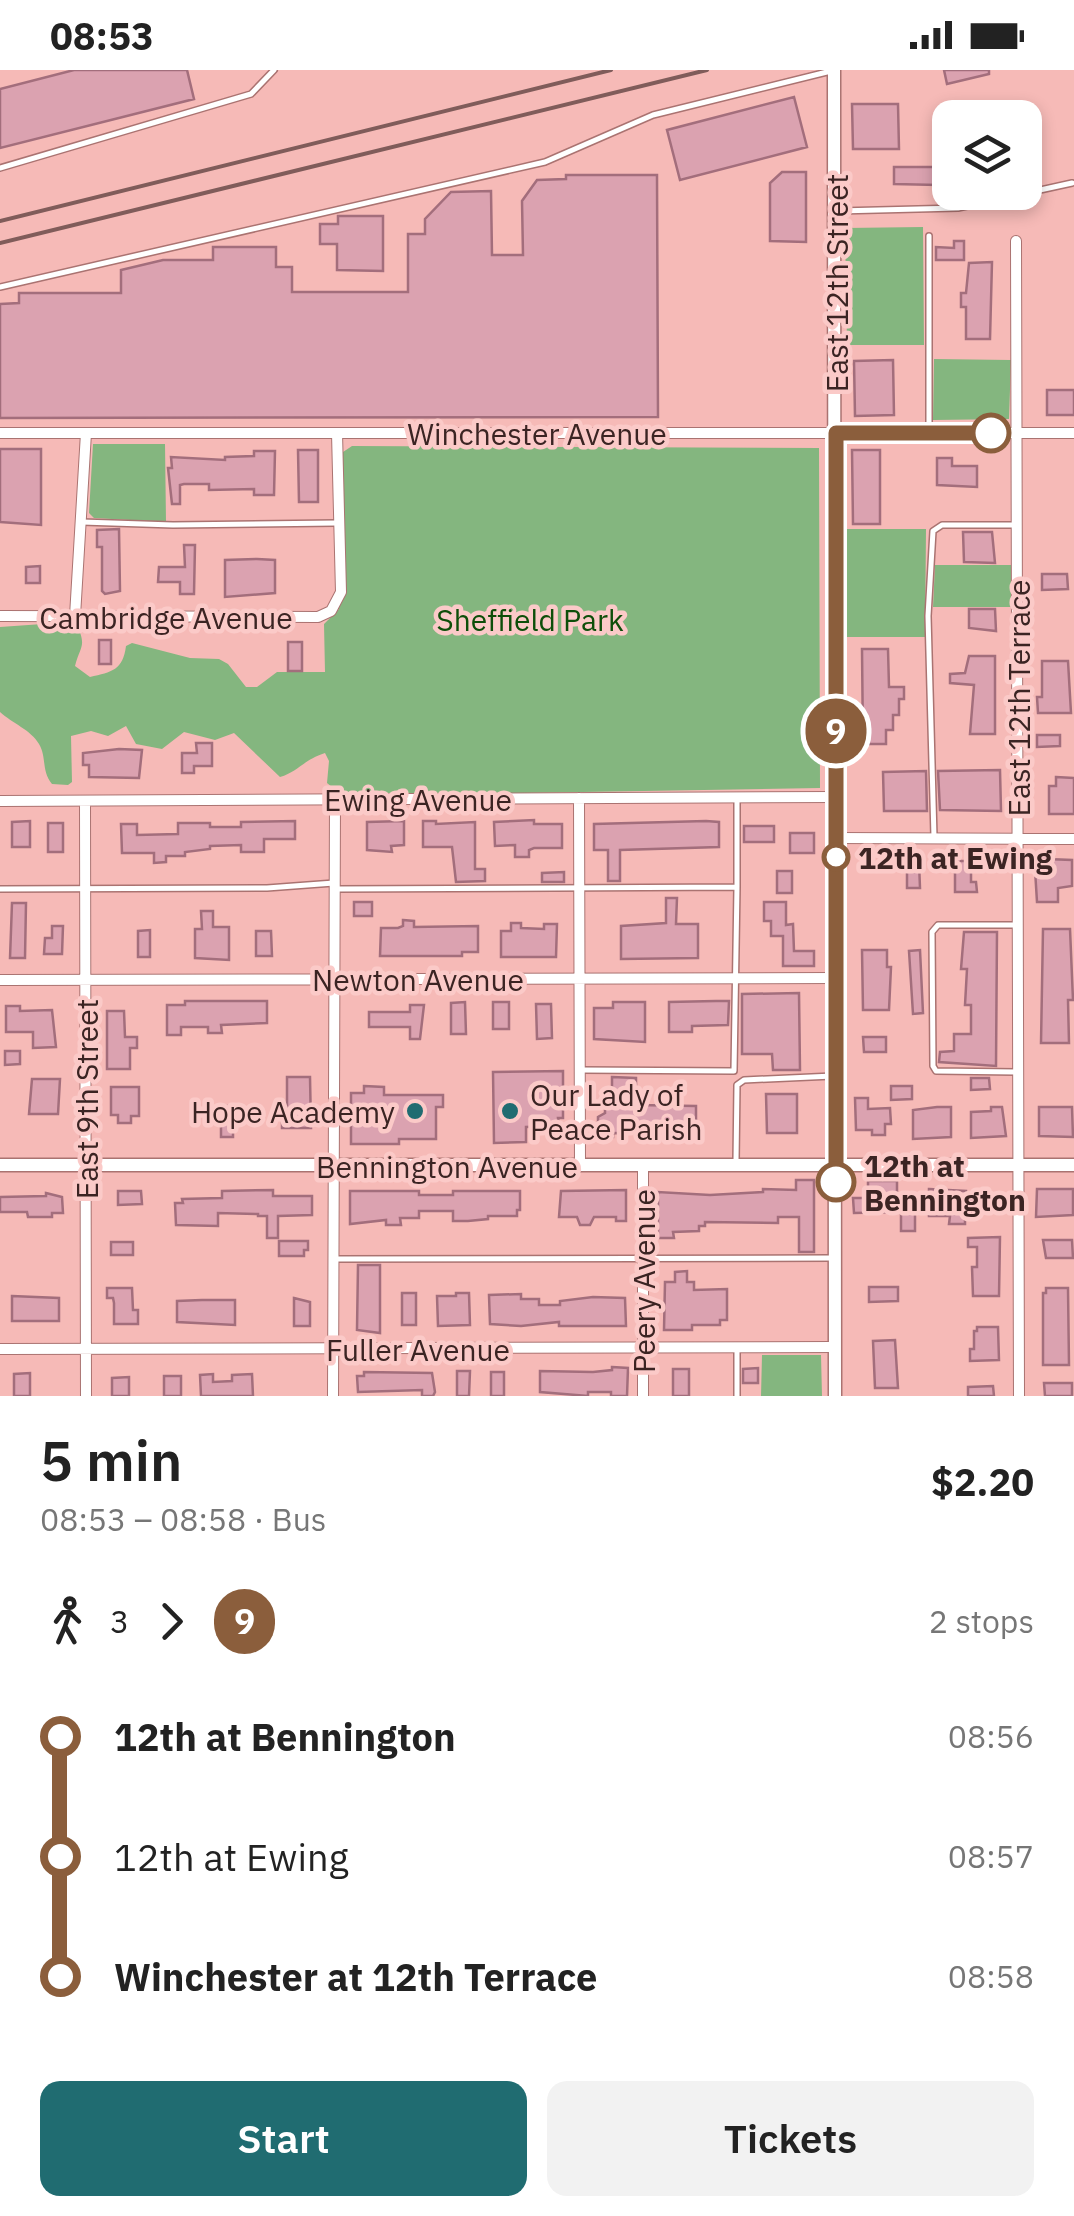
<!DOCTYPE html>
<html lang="en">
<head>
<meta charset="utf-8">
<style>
  body { margin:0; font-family:"IBM Plex Sans",sans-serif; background:#f2f2f2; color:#222; height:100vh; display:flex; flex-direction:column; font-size:38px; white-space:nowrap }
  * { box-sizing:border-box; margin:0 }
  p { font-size:32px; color:#767676 }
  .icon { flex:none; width:55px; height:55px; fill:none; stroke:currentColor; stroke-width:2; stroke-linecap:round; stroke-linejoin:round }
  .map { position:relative; height:1326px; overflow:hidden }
  .panel { display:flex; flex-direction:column; background:#fff; flex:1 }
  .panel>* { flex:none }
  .badge { padding:0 20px; border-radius:32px; font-size:35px; line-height:65px }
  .buttons { position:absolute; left:932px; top:30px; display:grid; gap:20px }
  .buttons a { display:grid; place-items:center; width:110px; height:110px; border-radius:20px; background:#fff; box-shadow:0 5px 15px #0003; font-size:50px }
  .map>.badge { position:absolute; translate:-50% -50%; box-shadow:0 0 0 5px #fff }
  .legs { display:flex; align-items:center; gap:15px; height:110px; padding:0 40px; font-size:32px }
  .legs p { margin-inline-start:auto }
  .overview { display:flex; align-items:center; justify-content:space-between; height:170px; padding:0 40px }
  h1 { font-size:55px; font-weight:600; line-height:75px }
  .button { display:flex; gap:20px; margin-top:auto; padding:20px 40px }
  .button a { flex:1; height:115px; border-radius:20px; background:#206c71; color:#fff; font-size:40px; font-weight:600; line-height:115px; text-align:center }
  .button a+a { background:#f2f2f2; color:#222 }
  ul { padding:0 40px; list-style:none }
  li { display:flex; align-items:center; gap:35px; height:120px; font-size:38px }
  li i { display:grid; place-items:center; width:15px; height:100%; margin:0 12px; background:currentColor }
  li i::after { content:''; width:25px; height:25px; margin:-12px; border:8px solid; border-radius:50%; background:#fff }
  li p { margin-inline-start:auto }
  li:first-child i { background:linear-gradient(#0000 50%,currentColor 0) }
  li:last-child i { background:linear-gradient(currentColor 50%,#0000 0) }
  .status { display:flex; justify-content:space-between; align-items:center; height:70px; padding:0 50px; background:#fff; direction:ltr }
  .status svg { height:28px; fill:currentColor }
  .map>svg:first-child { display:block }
  .green { fill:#84b67f }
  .building { fill:#dba2b0; stroke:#a36e7c; stroke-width:2.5 }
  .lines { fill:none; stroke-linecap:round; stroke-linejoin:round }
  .service-casing { stroke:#aa7371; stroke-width:8 }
  .minor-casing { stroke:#aa7371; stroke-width:12 }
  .tertiary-casing { stroke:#aa7371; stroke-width:15 }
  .service { stroke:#fff; stroke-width:5 }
  .minor { stroke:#fff; stroke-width:10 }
  .tertiary { stroke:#fff; stroke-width:12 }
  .rail { stroke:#805c5a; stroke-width:4 }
  .line-1-casing { stroke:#fff; stroke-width:22 }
  .line-1 { stroke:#8b5e3c; stroke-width:15 }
  .stop-1-dot { fill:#fff; stroke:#8b5e3c; stroke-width:5 }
  .poi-dot { fill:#206c71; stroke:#fbcac8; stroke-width:4 }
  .labels { text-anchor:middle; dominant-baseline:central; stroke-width:9; stroke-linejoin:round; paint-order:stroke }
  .street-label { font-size:30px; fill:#3b2423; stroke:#fbcac8 }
  .park-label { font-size:30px; fill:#0d4e09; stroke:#fbcac8 }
  .stop-label { font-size:30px; font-weight:bold; fill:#3b2423; stroke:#fbcac8; text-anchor:start }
  .poi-label { font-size:30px; fill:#3b2423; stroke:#fbcac8; text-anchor:start }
</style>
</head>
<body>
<div class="status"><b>08:53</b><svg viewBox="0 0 49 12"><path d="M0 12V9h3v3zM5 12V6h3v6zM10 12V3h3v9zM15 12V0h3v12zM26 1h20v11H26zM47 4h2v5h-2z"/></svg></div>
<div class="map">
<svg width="1074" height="1326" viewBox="0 0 1074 1326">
  <rect width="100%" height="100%" fill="#f6bab7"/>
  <!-- green -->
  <path class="green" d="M923,157L924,275H847L845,158Z
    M934,289L1011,290L1009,349L933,350Z
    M93,374H165L166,452L94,448L89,443Z
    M352,376L819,378L820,718L343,726L327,713L329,691L325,683C303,690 298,702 280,707L234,663L215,670L184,662L162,679L136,674L126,656L108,666L91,661L71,666L72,712L68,715L52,714C41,701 47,687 39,674C31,660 12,653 0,642V557L71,552L77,555C87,577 80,576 75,596L90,607C112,602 123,600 126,576L132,573L190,588L219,589L228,594L246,617H257L277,602H325L324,554L339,539L342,392L343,382Z
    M846,459H926L925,567H846Z
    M935,495H1011V537H933Z
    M762,1285H821L822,1326H761Z"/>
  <!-- building -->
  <path class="building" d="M74,0H187L194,29L0,78V19Z
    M944,0H989V4L947,14Z
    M794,27L807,77L680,110L667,60Z
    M852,34H898L899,79H853Z
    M894,97H939L938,115L894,114Z
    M782,102H806V172L770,171V113Z
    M566,105H657L658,347L0,348V234L19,233V223H121V200L163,190H213V177H276V197H292V222H408V164H425V149L451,122L491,121L492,185H523L522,131L537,110L566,109Z
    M338,146H383V201L337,200V174H320V154H338Z
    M954,171H964V190H936V177L954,178Z
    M992,192L990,269H966V237H961V223H966L969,193Z
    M893,290L894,345L855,346L854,291Z
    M1047,320H1074V345H1047Z
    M0,379H41V455L0,452Z
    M298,380H318V432H299Z
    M852,380H880V454H853Z
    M254,381H275L274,425H254V419L209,420V414H184L180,415V434H172L168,398H172L171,387L225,390V387L254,386Z
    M937,388H952V396H977V417L937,415Z
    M119,459L120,521L105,524L102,521V477H97V460Z
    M963,462H992L995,493L964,492Z
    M184,475H195L194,524H180V512H158L159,497H185Z
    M257,489L275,490V523L225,527V490Z
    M40,496V513H26V497Z
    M1042,504H1067L1068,519L1042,520Z
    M969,539H995L996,561L969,558Z
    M99,570H111V594H99Z
    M288,572H302V601H288Z
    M862,579H888L889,617H904V629H899V645H893V660H886V674H863Z
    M969,586H995V664H970L974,615L950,613V604L965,603Z
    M1042,591H1068L1071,643H1038L1037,627H1042Z
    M1037,665H1060V676L1037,677Z
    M196,673H212V696H194V703H182V683H197Z
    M119,679L142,680L139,708L89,707V695H83V683Z
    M1000,700L1001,741L940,740L938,701Z
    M926,701L927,741H884L883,702Z
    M1056,707L1074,708V744H1049V716H1056Z
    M534,750V754H562V778H534L529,780V787H515V775L495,776L494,752Z
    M30,751V777H12V752Z
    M295,751V769H264V782H241V775L210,776V779L185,782V786H166V792L154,793V783H122L121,754H137V765L178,764V753H210V757H241V752Z
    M404,751V775L391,776L392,782L367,780V752Z
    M423,751H436V754L475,752V799H485V811L456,812L452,777H423Z
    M706,751L719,752V777L620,780V811H608V780H594V754Z
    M48,753H63V782H48Z
    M744,756H774V772H744Z
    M790,763H814V783H790Z
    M1034,783H1047V789L1072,790V816L1058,818V832H1037Z
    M955,791H971V812H976L977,822H955Z
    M907,792H919L920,818H907Z
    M777,801H792V823H777Z
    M564,802V812H542V803Z
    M666,828H677L676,854H698V888L621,889V856L666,853Z
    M354,832H372V846H354Z
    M764,832H786V855L793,854L794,881H814V896H783V866H771V851H764Z
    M12,833H26L25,888H10Z
    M201,841H213V857H229V890L195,888V859H202Z
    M403,850L414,851V857L478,856V882H462V886H380L381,858H398L403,856Z
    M511,853H521V858L544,859V854H557L556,887H501V861H511Z
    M52,856H63L62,884H44L45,868H52Z
    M1043,859H1070L1073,930H1068L1069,973H1041Z
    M150,860V887H138V861Z
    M256,861H271L272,886H256Z
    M964,862H997L996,996L939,992L940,982L954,981V964H971V935H965L967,899H961Z
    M862,880H887V897H891L889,940H863Z
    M920,880L923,943L913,944L909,881Z
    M799,923L800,1000H773L772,984H742V924Z
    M185,931H267V953L221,955L222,963H208V957H181V965H167V935H185Z
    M716,931H729L728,955L692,956V962H669V932Z
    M465,932L466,964H451V933Z
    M493,932H509V959H493Z
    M613,932H645V972L594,969V938H613Z
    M536,934H551L552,968L537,969Z
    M410,935H424L420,969H410V957H369V942H410Z
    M6,936H20V941L52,940L56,977L33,978V962H6Z
    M107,941H124L125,967H137V978H130V999H107Z
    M863,967H886V982H864Z
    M5,981H20V994L5,995Z
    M563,1001V1048H558L559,1056L526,1057V1072L494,1073L493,1002Z
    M287,1007H310L311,1058H282V1043H287Z
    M612,1007L636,1008V1035L696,1036V1064H690V1069H680V1064L613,1063V1067H598V1047L605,1043V1022H612Z
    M971,1008H989L990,1019L971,1020Z
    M32,1009H60L58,1044H29Z
    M364,1016L384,1017V1025H443V1037H436V1069H399V1074H351V1023H364Z
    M891,1016H912V1029L891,1030Z
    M111,1017H139V1046H131V1053H118V1045H111Z
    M766,1024H797V1063H767Z
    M855,1028H868V1039L890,1038L891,1054H885V1065H872V1060H856Z
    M221,1036H233V1067H221Z
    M937,1037H951V1067L913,1069V1040Z
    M991,1037H1002L1006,1066L971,1068V1042L991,1041Z
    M1039,1037H1072L1073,1067L1039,1066Z
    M796,1110H814V1182H799V1147H778V1153L705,1152V1156H699V1161L673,1162L674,1168H658V1122L710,1125L763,1122V1119L796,1120Z
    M868,1111H897V1142L854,1143L853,1128H868Z
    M929,1119L966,1121V1125H1002L1003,1142H965V1154H949L950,1146H929Z
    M1037,1119H1073V1145L1036,1147Z
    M273,1120V1126H312V1145L278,1146V1168H267V1146H258V1144L218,1143V1156L176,1155L175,1133H183L182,1129L222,1128V1121Z
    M626,1120V1151H616V1147H594L590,1155H580L577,1147H559L561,1121Z
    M118,1121H141L142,1134L118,1135Z
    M350,1121H419V1125H453V1121H520V1140H517V1146H488V1149L468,1151H453V1141H419V1148H400L401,1155H386V1150L350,1154Z
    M46,1123L62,1127L63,1143H52V1147H28L27,1142H0V1127L46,1126Z
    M901,1143H915V1161H901Z
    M1000,1167L999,1226H973L972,1197H977V1177H968V1168Z
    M1043,1170H1072L1073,1188H1046Z
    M279,1171H308V1180H304V1186H279Z
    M111,1172H133V1185H111Z
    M358,1195H380V1263L357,1260Z
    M687,1201V1212H694V1220L727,1219V1250H720V1255H692V1260H664L665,1212H675V1202Z
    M869,1217H898V1231L869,1232Z
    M107,1218H132L133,1240H138V1254H114V1233L113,1228H107Z
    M1046,1218H1068L1069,1295H1043V1223H1046Z
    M402,1223H416V1255H402Z
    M456,1223H469L470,1255L438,1256L437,1226H456Z
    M521,1224V1229H539V1235H560V1231L593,1227L625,1228L626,1256H559V1252L521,1256L490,1254L489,1225Z
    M12,1226L59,1228V1251H12Z
    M294,1228L310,1232V1256H294Z
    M202,1230H235V1255L177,1252V1231Z
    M977,1257H998L999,1290L970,1291V1279H974V1261H977Z
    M895,1270L898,1318H875L873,1271Z
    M612,1297L628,1298L627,1326H611V1322H588V1326L540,1322V1301L593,1302L612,1300Z
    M758,1298V1313H743V1299Z
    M673,1299H689V1326H673Z
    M457,1301H470L469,1326H457Z
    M364,1302L432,1303L435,1322L433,1326H422V1320L358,1322L357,1306H364Z
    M491,1302H504V1326H491Z
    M30,1303V1326H14V1304Z
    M213,1304V1312L232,1311V1305L252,1304L253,1326H201L200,1305Z
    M164,1306H181V1326H164Z
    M129,1307V1326H112V1308Z
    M1044,1313H1072V1326H1045Z
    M993,1316L994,1326H968V1317Z"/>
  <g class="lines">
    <!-- service casing -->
    <g class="service-casing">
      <path id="service" d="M0,98L251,24L274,0
        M838,141L958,138L1072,113
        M0,217L545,92L653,45L831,1
        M929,360V166
        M82,452L173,455L336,453
        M934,767L928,546L933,461L942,455H1016
        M0,819L267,818L334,813
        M337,819L737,817V729
        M582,1000L734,1001L737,817
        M1016,1002L936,1001L933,996L932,862L938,855H1017
        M736,1091L737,1015L744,1010L833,1006
        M333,1189L832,1188
        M737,1326V1279"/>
    </g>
    <!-- minor casing -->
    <g class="minor-casing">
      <path id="minor" d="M1016,171L1019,1326
        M0,363H1074
        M0,546L318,547L331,541L341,522L337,363
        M75,546L86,363
        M579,728L580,1096
        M0,731L836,727
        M85,732L86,1326
        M836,768L1074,769
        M0,910L836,908
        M643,1095V1326
        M0,1279L835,1277
        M333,1326L335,730"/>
    </g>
    <!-- tertiary casing -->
    <g class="tertiary-casing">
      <path id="tertiary" d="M834,0L835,1326
        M0,1095H1074"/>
    </g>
    <!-- service -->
    <use href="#service" class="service"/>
    <!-- minor -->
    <use href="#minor" class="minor"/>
    <!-- tertiary -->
    <use href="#tertiary" class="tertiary"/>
    <!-- rail -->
    <path class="rail" d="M0,151L611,0
      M0,173L707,0"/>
  </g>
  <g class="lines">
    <!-- line-1 casing -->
    <g class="line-1-casing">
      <path id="line-1" d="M836,1112V363H991"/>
    </g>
    <!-- line-1 -->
    <use href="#line-1" class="line-1"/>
  </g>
  <!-- markers -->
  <g class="stop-1-dot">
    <circle cx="991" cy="363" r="18"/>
    <circle cx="836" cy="787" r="12"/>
    <circle cx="836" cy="1112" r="18"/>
  </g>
  <g class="poi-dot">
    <circle cx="415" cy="1041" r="10"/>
    <circle cx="510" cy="1041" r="10"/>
  </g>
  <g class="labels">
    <!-- street labels -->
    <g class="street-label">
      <text transform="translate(836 213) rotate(-90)">East 12th Street</text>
      <text x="537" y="363">Winchester Avenue</text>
      <text x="166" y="547">Cambridge Avenue</text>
      <text transform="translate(1018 628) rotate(-90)">East 12th Terrace</text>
      <text x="418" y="729">Ewing Avenue</text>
      <text x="418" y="909">Newton Avenue</text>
      <text transform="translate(86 1029) rotate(-90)">East 9th Street</text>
      <text x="447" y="1096">Bennington Avenue</text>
      <text transform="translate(643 1211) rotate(-90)">Peery Avenue</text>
      <text x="418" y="1279">Fuller Avenue</text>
    </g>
    <!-- park labels -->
    <g class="park-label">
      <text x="530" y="549">Sheffield Park</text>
    </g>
    <!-- stop labels -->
    <g class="stop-label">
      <text x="858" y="787">12th at Ewing</text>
      <text x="864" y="1095">12th at<tspan x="864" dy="34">Bennington</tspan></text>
    </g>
    <!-- poi labels -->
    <g class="poi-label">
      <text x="530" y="1024">Our Lady of<tspan x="530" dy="34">Peace Parish</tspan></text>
      <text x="395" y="1041" text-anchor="end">Hope Academy</text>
    </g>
  </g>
</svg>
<div class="buttons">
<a><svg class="icon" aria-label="layers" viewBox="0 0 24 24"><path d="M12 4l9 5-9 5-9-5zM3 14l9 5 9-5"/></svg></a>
</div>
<b class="badge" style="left:836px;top:661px;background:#8b5e3c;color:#fff">9</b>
</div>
<section class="panel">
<div class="overview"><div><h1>5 min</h1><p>08:53 – 08:58 · Bus</p></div><b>$2.20</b></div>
<div class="legs"><svg class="icon" aria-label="walk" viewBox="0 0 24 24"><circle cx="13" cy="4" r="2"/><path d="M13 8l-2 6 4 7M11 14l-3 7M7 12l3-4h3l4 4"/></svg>3<svg class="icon" aria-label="forward" viewBox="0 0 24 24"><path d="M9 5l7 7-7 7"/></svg><b class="badge" style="background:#8b5e3c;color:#fff">9</b><p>2 stops</p></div>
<ul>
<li><i style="color:#8b5e3c"></i><b>12th at Bennington</b><p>08:56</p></li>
<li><i style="color:#8b5e3c"></i><span>12th at Ewing</span><p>08:57</p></li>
<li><i style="color:#8b5e3c"></i><b>Winchester at 12th Terrace</b><p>08:58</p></li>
</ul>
<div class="button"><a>Start</a><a>Tickets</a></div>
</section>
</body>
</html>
